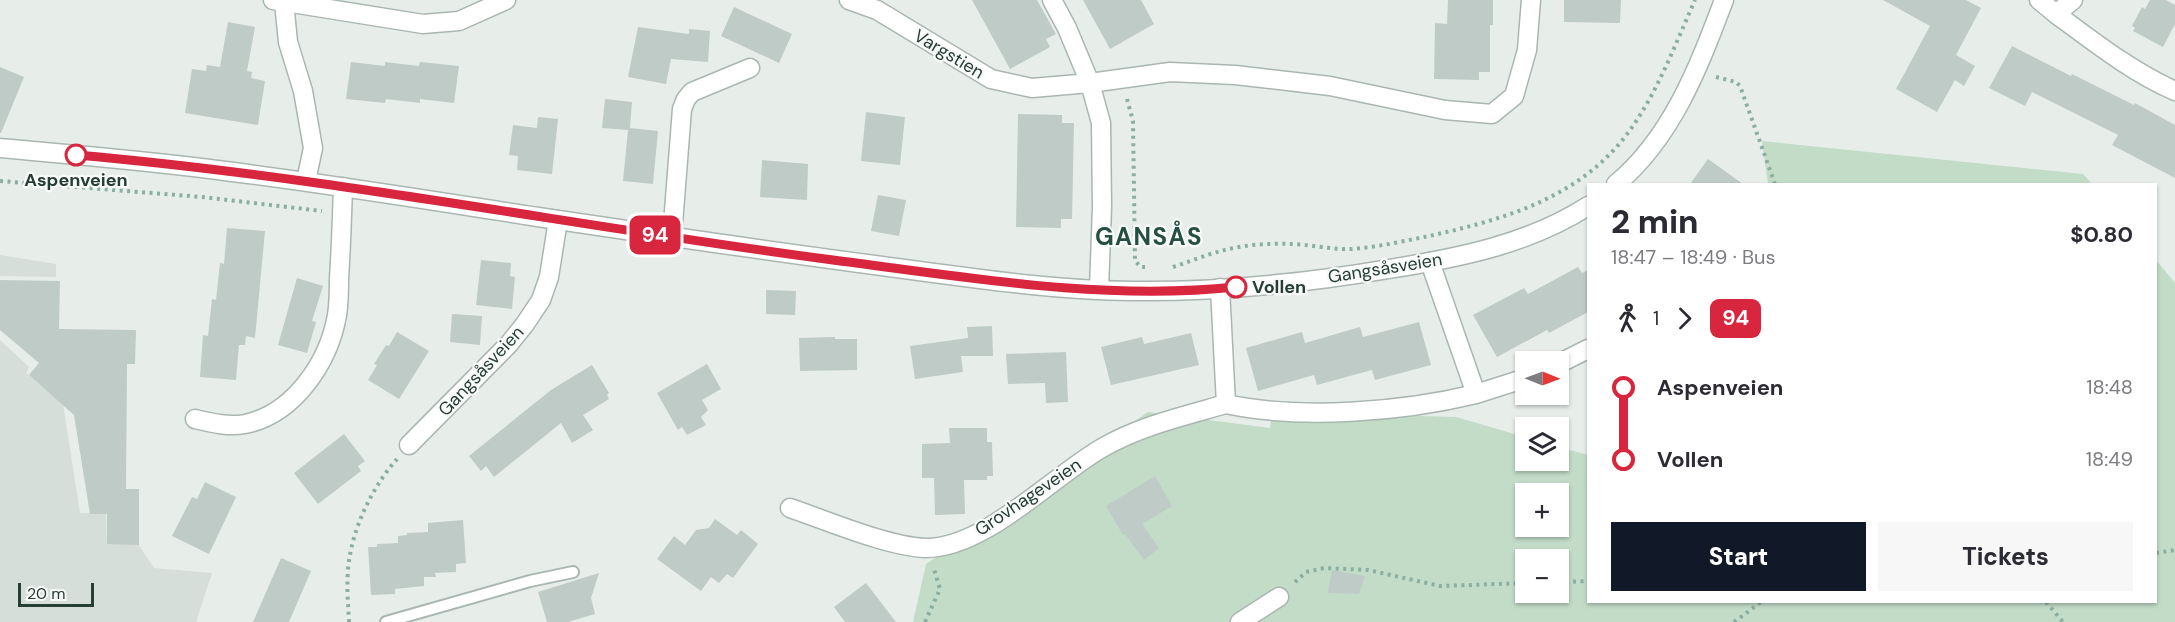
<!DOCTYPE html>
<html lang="en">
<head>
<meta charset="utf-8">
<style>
  body { margin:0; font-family:"DM Sans",sans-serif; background:#f7f7f7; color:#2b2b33; height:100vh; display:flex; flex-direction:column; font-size:22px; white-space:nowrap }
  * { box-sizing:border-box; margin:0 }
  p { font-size:20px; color:#7c7c81 }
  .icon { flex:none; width:33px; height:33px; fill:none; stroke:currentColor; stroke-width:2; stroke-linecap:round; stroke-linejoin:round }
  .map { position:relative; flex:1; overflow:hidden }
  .sheet { position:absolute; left:1587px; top:183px; width:570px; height:420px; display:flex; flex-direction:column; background:#fff; border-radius:0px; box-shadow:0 2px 4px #0004 }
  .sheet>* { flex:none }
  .badge { padding:0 12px; border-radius:9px; font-size:21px; line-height:39px }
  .needle { width:39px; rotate:91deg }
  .fabs { position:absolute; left:1515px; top:351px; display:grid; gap:12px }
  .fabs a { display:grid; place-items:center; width:54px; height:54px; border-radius:0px; background:#fff; box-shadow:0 2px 4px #0004; font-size:30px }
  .scale { position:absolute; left:18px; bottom:15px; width:76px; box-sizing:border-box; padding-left:6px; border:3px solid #273e37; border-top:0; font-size:16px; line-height:21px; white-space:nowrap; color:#273e37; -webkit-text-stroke:4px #f7faf9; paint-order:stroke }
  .map>.badge { position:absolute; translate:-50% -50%; box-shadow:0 0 0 3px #fff }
  .legs { display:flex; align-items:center; gap:9px; height:66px; padding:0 24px; font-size:20px }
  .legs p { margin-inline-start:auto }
  .headline { display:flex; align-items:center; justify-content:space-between; height:102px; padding:0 24px }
  h1 { font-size:33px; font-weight:800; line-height:45px }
  .action { display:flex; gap:12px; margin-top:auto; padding:12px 24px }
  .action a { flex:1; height:69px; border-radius:0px; background:#111827; color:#fff; font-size:24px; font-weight:800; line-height:69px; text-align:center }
  .action a+a { background:#f7f7f7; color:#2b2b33 }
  ul { padding:0 24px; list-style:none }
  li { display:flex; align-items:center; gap:21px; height:72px; font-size:22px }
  li i { display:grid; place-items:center; width:9px; height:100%; margin:0 8px; background:currentColor }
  li i::after { content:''; width:15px; height:15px; margin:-8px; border:4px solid; border-radius:50%; background:#fff }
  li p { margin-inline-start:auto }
  li:first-child i { background:linear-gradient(#0000 50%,currentColor 0) }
  li:last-child i { background:linear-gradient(currentColor 50%,#0000 0) }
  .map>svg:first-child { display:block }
  .built { fill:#d5ded9 }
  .green { fill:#c2dcc8; fill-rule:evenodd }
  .building { fill:#bfcbc6 }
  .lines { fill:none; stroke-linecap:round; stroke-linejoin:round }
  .service-casing { stroke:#aab6b1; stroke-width:14 }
  .minor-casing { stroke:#aab6b1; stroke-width:21 }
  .tertiary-casing { stroke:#aab6b1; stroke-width:21 }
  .path { stroke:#8baea2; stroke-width:4; stroke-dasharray:3 4.5; stroke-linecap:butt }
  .service { stroke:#fff; stroke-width:10 }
  .minor { stroke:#fff; stroke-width:18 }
  .tertiary { stroke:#fff; stroke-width:18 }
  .line-1-casing { stroke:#fff; stroke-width:14 }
  .line-1 { stroke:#d7263d; stroke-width:9 }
  .stop-1-dot { fill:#fff; stroke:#d7263d; stroke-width:3 }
  .labels { text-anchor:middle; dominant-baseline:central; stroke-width:4.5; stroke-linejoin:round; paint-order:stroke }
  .street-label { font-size:18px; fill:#273e37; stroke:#f7faf9 }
  .stop-label { font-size:18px; font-weight:bold; fill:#273e37; stroke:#f7faf9 }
  .district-label { font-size:24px; font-weight:bold; letter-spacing:1.5px; fill:#254f43; stroke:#f7faf9 }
</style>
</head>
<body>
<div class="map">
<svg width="2175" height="622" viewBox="0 0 2175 622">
  <rect width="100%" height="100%" fill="#e7eeea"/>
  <!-- built -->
  <path class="built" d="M0,255L56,264V277L0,276Z
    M0,340L29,367L26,373L63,404L80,513L106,512L107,544H138L154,568L212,573L196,622H0Z"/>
  <!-- green -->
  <path class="green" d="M1762,141L2083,174L2092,184H1768Z
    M2156,260L2175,283V622H913L926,564L1148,412L1270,428L1272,412L1456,417L1525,437L1526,460H1558L1559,447L1588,455V602H2156ZM1526,494H1558V526H1526ZM1526,560H1558V592H1526Z"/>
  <!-- building -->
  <path class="building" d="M972,0H1037L1056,34L1046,39L1050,47L1010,69Z
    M1083,0H1141L1154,24L1110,49Z
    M1448,0H1493V25H1490V72H1479V80L1434,79L1435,23L1447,24Z
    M1564,0H1621L1620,23L1564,22Z
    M1883,0H1966L1981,8L1956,55L1975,66L1964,86L1955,80L1937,112L1896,89L1930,26Z
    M2150,0H2166L2175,5V24L2163,47L2133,31L2135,28L2132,26L2142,7L2145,9Z
    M734,7L792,34L779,63L721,36Z
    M228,22L255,27L247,71L252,72L251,78L265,81L258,125L185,113L192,69L206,71L207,65L220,67Z
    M638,27L689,34V29L710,31L708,62L671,59L666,84L628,77Z
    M2012,46L2071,76L2072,74L2134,105L2135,103L2175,125V178L2112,145L2118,135L2032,92L2025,106L1989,88Z
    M351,62L385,66V62L419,66L420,62L459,66L454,103L420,99V103L386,99L385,103L346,99Z
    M0,67L24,77L1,133H0Z
    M605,99L632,102L630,128L658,131L653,184L623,181L628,130L602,128Z
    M866,112L905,117L900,165L861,161Z
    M1018,114L1062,115V123H1074L1072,219H1061V228L1016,227Z
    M538,117L558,119L552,174L517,170L518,156L509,155L513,125L537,128Z
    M1708,159L1743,184H1690Z
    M762,160L808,164L807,200L760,197Z
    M878,195L906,200L899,236L871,231Z
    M227,228L265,231L255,338L246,336L245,345H239L236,380L200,377L203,335L208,336L212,299L216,300L220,263L224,264Z
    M481,260L511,263L510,276L515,277L512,309L476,305Z
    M1578,267L1582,273L1588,270V312L1549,333L1547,330L1497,357L1473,315L1524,288L1528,294Z
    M297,278L323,286L312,321L316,322L307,353L278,345Z
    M0,280L60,281L59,329L136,330L135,364H127L126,489H139V545L107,544V514H90L74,415L29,375L39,363L0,330Z
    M766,290L796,291L795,315L766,314Z
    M452,314L482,316L480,345L450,342Z
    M1419,322L1431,365L1375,380L1372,370L1317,385L1314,375L1258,391L1246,348L1302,332L1305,343L1360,327L1363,337Z
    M992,326L993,356H961L963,372L915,379L910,346L968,338L967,327Z
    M397,332L429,351L399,399L368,380L377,365L374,364L386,345L389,346Z
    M1191,333L1199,365L1111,385L1101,347L1142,337L1144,344Z
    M835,337V339H857V370L800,371L799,338Z
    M1066,352L1068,402L1046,403L1045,383L1008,384L1006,354Z
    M707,364L721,389L702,400L708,410L701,417L706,425L687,435L682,427L678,430L657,393Z
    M592,365L609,393L607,395L609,399L583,415L593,430L572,443L561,423L494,477L486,466L481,471L469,456L551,390Z
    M949,428H987V442H992L993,476H987V480H964L965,514L935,515L934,478H922V444L950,443Z
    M344,434L365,461L358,466L361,471L318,504L294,473Z
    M1155,476L1172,506L1142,524L1159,548L1144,560L1125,534L1123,535L1106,506Z
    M205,482L236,497L209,554L172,536L192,497L197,499Z
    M715,519L737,535L741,530L758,544L733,578L727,574L719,583L711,577L701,591L657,559L674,536L685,545L696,530L709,528Z
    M463,520L466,563L456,564V572L435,573L436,577H424V586L395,589V594L371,595L368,547H377V544L398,543V536L407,535V533L428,532V523Z
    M281,558L311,571L289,622H253Z
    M1332,570L1365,576L1359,594L1328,593Z
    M599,573L591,598L595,614L568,622H547L538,592Z
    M866,583L896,622H845L834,607Z"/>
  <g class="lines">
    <!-- service casing -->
    <g class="service-casing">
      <path id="service" d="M386,622L530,581L573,572"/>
    </g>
    <!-- minor casing -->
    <g class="minor-casing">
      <path id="minor" d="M273,0L423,24L459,21L506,0
        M849,0L877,10L991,79L1032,88L1090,83L1170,72L1235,75L1330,86L1445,110L1492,114L1514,96L1527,50L1531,0
        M1052,0L1067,28L1090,83L1101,123L1102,207L1099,289
        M2039,0L2056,14
        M2073,0L2056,14C2094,42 2132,72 2175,91
        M284,2L288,42L303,91L313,148L306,181
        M672,237L682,109L686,99L692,92L750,68
        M1430,262L1476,394L1526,378
        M1220,288L1226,404C1300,420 1402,412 1476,394
        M1558,364L1588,349
        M195,419C212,423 228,427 245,424C294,414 329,362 337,315C339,303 339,291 339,279C341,248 342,218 343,187
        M409,445L509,344L525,324L541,300L549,277L558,220
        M790,508C828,521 886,546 925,548C984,549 1053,476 1102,448C1140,426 1184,416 1226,404
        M1240,622L1279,597"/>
    </g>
    <!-- tertiary casing -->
    <g class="tertiary-casing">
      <path id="tertiary" d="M0,148C75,155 151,161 225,171C330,184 434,201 538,217C652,234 767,251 882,266C965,277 1048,290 1132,291C1216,292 1306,283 1389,269C1458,258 1529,244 1588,206
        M1616,184C1672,138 1699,66 1724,0"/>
    </g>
    <!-- path -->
    <path class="path" d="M1716,77L1736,82L1740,86L1775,184
      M1127,99L1133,121L1135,261L1141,267H1145
      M0,181L202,197L322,211
      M1173,267C1189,262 1205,255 1221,251C1242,245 1267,243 1289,244C1310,244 1331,250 1352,249C1378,247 1404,241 1429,236C1502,220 1576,199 1624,138C1656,97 1674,47 1695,0
      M2156,553L2175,550
      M1295,582L1306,572L1324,568L1368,570L1440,586L1526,583
      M1558,582L1588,581
      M2046,602L2063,622
      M349,622C348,602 346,581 349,561C354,525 373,486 397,459
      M925,622L940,589L934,569
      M1734,622L1761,602"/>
    <!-- service -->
    <use href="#service" class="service"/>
    <!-- minor -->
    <use href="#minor" class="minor"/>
    <!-- tertiary -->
    <use href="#tertiary" class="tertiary"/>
  </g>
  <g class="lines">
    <!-- line-1 casing -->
    <g class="line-1-casing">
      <path id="line-1" d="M76,155C330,177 580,227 833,260C966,277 1101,301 1236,287"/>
    </g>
    <!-- line-1 -->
    <use href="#line-1" class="line-1"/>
  </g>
  <!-- markers -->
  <g class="stop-1-dot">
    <circle cx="76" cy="155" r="10"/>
    <circle cx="1236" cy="287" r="10"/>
  </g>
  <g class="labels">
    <!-- street labels -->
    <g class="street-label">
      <text transform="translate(949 54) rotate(31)">Vargstien</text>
      <text transform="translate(1385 268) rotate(-9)">Gangsåsveien</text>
      <text transform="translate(481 371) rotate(-47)">Gangsåsveien</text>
      <text transform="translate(1028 497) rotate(-34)">Grovhageveien</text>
    </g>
    <!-- stop labels -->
    <g class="stop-label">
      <text x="76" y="180">Aspenveien</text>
      <text x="1252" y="287" text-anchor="start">Vollen</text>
    </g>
    <!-- district labels -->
    <g class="district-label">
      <text x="1149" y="236">GANSÅS</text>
    </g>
  </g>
</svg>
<div class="fabs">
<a><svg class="needle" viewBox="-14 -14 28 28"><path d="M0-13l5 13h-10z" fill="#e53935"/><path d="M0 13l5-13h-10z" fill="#7c7c81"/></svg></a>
<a><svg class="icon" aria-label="layers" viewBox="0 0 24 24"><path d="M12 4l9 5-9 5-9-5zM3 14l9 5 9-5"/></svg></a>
<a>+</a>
<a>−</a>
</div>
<div class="scale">20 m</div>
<b class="badge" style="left:655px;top:235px;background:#d7263d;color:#fff">94</b>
<section class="sheet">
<div class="headline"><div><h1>2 min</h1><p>18:47 – 18:49 · Bus</p></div><b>$0.80</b></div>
<div class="legs"><svg class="icon" aria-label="walk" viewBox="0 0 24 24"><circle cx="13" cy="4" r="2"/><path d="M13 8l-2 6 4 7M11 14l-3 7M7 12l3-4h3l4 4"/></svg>1<svg class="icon" aria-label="forward" viewBox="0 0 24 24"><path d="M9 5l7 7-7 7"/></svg><b class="badge" style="background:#d7263d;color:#fff">94</b></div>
<ul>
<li><i style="color:#d7263d"></i><b>Aspenveien</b><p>18:48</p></li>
<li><i style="color:#d7263d"></i><b>Vollen</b><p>18:49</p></li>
</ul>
<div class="action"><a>Start</a><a>Tickets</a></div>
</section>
</div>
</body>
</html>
